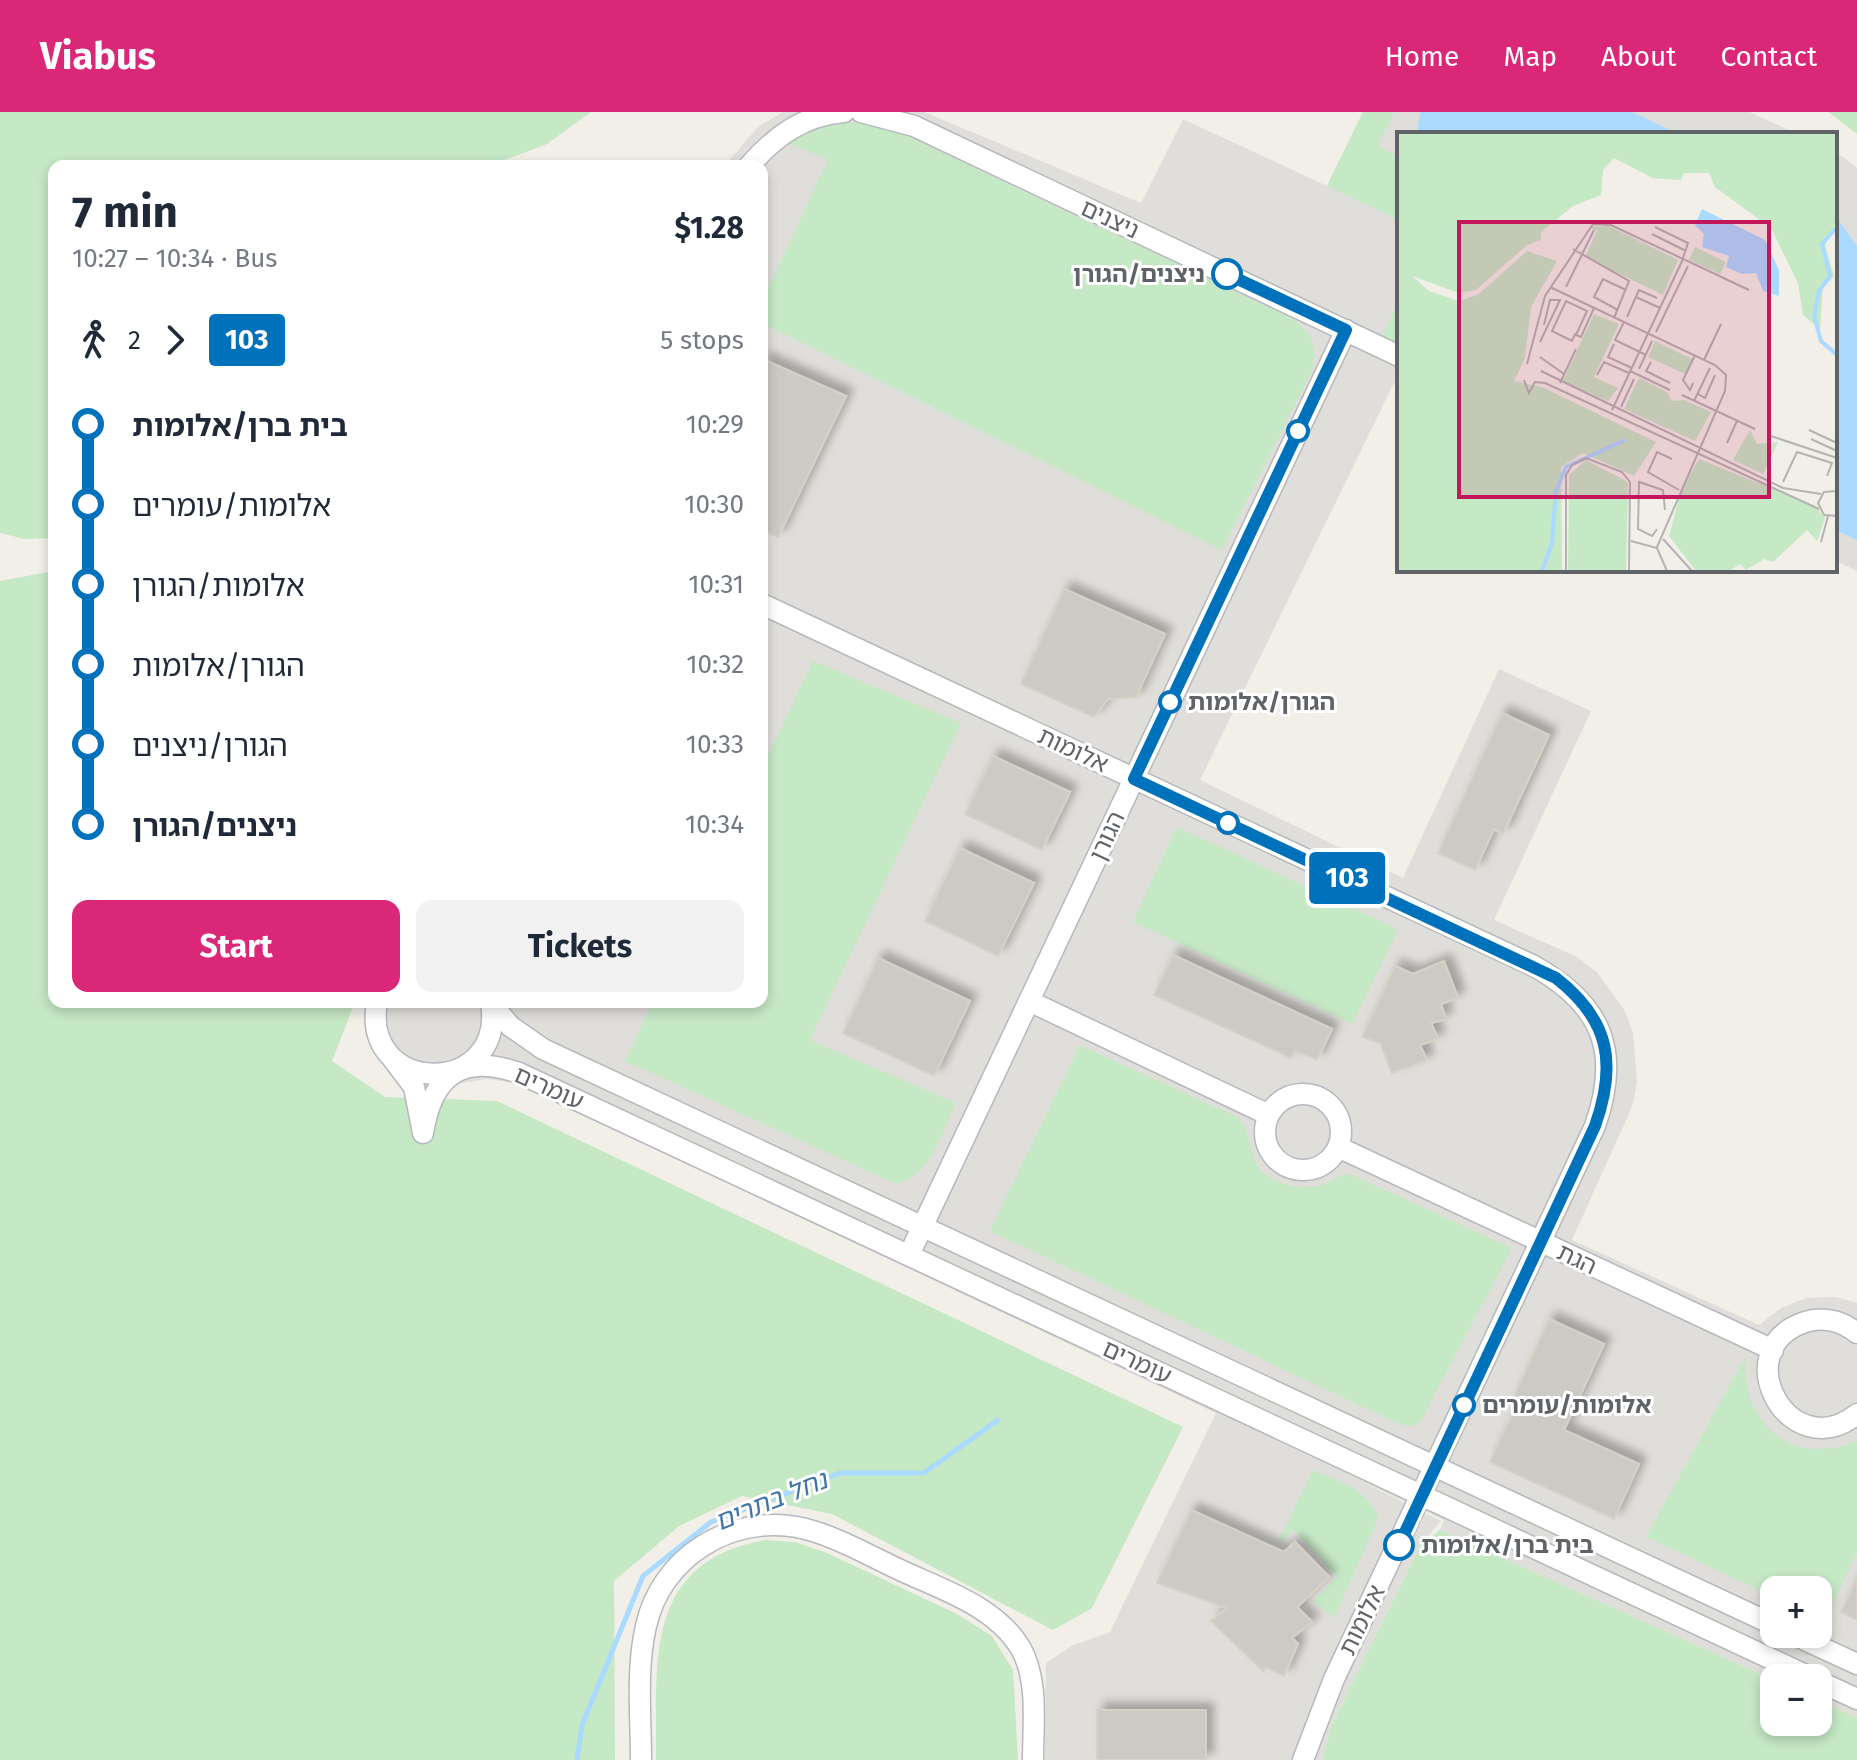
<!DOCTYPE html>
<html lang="en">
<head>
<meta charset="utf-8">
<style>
  body { margin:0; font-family:"Fira Sans","Noto Sans Hebrew",sans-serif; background:#f2f2f3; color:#1f2937; height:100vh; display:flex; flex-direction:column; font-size:30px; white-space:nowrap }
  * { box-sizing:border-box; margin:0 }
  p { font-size:26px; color:#747a83 }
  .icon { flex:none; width:44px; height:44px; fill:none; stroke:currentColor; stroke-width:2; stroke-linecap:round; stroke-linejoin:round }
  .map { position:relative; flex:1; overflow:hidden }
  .drawer { position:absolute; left:48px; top:48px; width:720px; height:848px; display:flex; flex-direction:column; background:#fff; border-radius:16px; box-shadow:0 4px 12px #0003 }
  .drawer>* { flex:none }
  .badge { padding:0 16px; border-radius:6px; font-size:28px; line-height:52px }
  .controls { position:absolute; left:1760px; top:1464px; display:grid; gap:16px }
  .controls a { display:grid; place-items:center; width:72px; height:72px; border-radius:16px; background:#fff; box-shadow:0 4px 12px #0003; font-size:40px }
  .map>.badge { position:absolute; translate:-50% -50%; box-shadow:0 0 0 4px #fff }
  .legs { display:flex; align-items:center; gap:12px; height:88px; padding:0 24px; font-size:26px }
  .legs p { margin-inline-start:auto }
  .summary { display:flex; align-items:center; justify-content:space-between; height:136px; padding:0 24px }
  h1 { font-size:44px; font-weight:700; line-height:60px }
  .action { display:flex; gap:16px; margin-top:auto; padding:16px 24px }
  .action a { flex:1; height:92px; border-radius:16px; background:#db2777; color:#fff; font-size:32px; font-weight:700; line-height:92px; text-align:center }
  .action a+a { background:#f2f2f3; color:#1f2937 }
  ul { padding:0 24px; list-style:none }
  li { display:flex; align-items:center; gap:28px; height:80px; font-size:30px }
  li i { display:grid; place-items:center; width:12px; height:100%; margin:0 10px; background:currentColor }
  li i::after { content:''; width:20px; height:20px; margin:-10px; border:6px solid; border-radius:50%; background:#fff }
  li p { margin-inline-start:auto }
  li:first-child i { background:linear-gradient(#0000 50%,currentColor 0) }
  li:last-child i { background:linear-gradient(currentColor 50%,#0000 0) }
  header { display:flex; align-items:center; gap:48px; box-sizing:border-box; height:112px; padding:0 40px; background:#db2777; color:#fff }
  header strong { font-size:38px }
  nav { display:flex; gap:44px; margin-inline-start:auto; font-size:28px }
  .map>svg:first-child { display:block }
  .industrial { fill:#e0deda; fill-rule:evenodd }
  .green { fill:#c5e8c5 }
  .water { fill:#aadaff }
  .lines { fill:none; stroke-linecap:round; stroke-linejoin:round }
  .stream { stroke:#aadaff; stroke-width:5 }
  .building { fill:#cccac5; stroke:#d6d1c6; stroke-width:2; filter:url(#shadow) }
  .minor-casing { stroke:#b5b8bc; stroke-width:23 }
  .minor { stroke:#fff; stroke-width:20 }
  .line-1-casing { stroke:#fff; stroke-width:18 }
  .line-1 { stroke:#0072bc; stroke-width:12 }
  .stop-1-dot { fill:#fff; stroke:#0072bc; stroke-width:4 }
  .labels { text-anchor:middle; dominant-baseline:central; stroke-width:6; stroke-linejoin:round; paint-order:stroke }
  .street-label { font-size:24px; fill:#5f6368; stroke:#fff }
  .stop-label { font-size:24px; font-weight:bold; fill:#5f6368; stroke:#fff; text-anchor:start }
  .water-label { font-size:26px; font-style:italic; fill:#4174aa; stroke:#fff }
  .inset-river { fill:none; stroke:#aadaff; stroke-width:4 }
  .inset-road { fill:none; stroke:#b3b3b1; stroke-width:2 }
  .view { fill:#c2185b; fill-opacity:0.15; stroke:#c2185b; stroke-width:4 }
  .inset-edge { fill:none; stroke:#5f6368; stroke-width:4 }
</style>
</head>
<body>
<header>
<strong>Viabus</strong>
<nav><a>Home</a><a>Map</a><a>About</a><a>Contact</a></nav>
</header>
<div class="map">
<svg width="1857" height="1648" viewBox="0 0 1857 1648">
  <defs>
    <filter id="shadow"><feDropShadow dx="7" dy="-7" stdDeviation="4" flood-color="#0004"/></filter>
  </defs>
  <rect width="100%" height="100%" fill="#f1efe8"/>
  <!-- industrial -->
  <path class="industrial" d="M783,0H924L1141,91L1183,7L1327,74L1363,0H1749L1798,22H1399V272L1394,271L1200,668L1403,766L1499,557L1591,599L1494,808L1577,845L1597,860L1625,899L1633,921L1637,970L1632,995L1572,1128L1759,1213L1781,1196L1807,1186L1835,1185L1857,1191V1606L1818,1588V1566L1774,1568L1440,1418L1444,1408L1346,1362L1441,1409L1421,1432L1332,1613L1322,1648H1045L1046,1551L1071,1534L1110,1520L1216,1301L511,970L486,967L444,974L415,973L385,953L372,938L365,920V890H762V54H724L759,14ZM1774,1478H1818V1522H1774Z
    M1835,39L1857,56V459L1835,448Z"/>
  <!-- green -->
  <path class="green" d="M0,0H591L547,32L505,48L498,54H54V426L25,427L0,421Z
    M1363,0H1394L1378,34L1399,45V108L1327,74Z
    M1828,0H1857V22L1830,1Z
    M855,10L903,22L1289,205C1311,219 1319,233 1312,259L1222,438L762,211V190L828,48L789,31L814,17Z
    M1399,188V233L1382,225Z
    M54,459V890H355L332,949L385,985L497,989L1183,1315L1092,1496L1053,1518L832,1402L742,1384L679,1414L614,1469L615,1648H0V469Z
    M813,549L961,611L810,928L956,991C941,1022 933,1062 896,1072L625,949L653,890H762V657Z
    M1177,715L1398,817L1353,912L1133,810Z
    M1080,933L1237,1005C1254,1019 1246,1043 1263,1060C1279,1074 1303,1079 1323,1072C1334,1068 1340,1061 1352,1063L1512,1136L1421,1309L1411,1314L1399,1312L990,1119Z
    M1746,1244C1740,1311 1791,1356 1857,1329V1440L1825,1508L1818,1505V1478H1774V1485L1646,1425Z
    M1313,1358C1337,1369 1372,1378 1378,1407L1334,1506L1313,1489L1337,1465L1294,1418L1276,1435Z
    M1440,1418L1774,1568V1610H1818V1588L1857,1606V1648H1322L1332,1613L1421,1432Z
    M765,1428L795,1430L827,1441L957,1502L992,1524L1013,1558L1018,1648H656C657,1549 643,1450 765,1428Z"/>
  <!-- water -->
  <path class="water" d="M1420,0H1632L1679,22H1417Z
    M1835,103L1857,134V428L1835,418Z"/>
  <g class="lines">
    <!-- stream -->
    <path class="stream" d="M577,1648L582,1613L643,1464L711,1410L840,1361H924L998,1308"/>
  </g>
  <!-- building -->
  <path class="building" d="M762,247L846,284L778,425L762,418Z
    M1064,477L1165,522L1136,585L1108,587L1094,605L1021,572Z
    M1502,601L1549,623L1503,722L1494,717L1475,758L1438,741Z
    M993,644L1070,680L1042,738L965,702Z
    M960,736L1034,771L998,844L925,809Z
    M1173,843L1332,917L1317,948L1295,938L1291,946L1154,883Z
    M878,846L970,889L934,964L843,921Z
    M1444,849L1458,886L1441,892L1446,907L1431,911L1438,927L1420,933L1427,948L1392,961L1380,931L1362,925L1395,854L1413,862Z
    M1549,1207L1604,1232L1564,1318L1639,1352L1614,1407L1490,1350L1517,1292L1512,1290Z
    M1191,1398L1284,1440L1295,1430L1329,1465L1297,1495L1312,1510L1292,1526L1298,1532L1284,1564L1265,1555L1264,1560L1211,1509L1227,1496L1157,1471Z
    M1857,1466V1508L1841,1500Z
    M1097,1598H1206V1648H1097Z"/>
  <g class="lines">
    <!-- minor casing -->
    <g class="minor-casing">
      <path id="minor" d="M861,0L914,14L1399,244
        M749,54C775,24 804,3 844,0
        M762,492L1534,854C1603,893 1621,940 1595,1014L1334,1567L1303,1648
        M1029,889L1269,1003
        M377,890C360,985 507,986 491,890
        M492,892L510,914L543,937L1774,1513
        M392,946L414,975L423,1021C432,963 462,941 519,961L1812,1566
        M1265 1020a38 38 0 1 1 76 0a38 38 0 1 1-76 0Z
        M1338,1035L1773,1238
        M909,1143L1346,218
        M1857,1221C1842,1209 1823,1204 1805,1210C1725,1237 1789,1356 1857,1302
        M1792,1522L1857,1552
        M1818,1569L1857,1587
        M641,1648C641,1604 636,1557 646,1514C661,1446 729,1403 797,1415C832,1422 866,1442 898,1457C940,1477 994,1493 1020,1535C1039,1567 1033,1612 1033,1648"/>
    </g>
    <!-- minor -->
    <use href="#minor" class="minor"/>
  </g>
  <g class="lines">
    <!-- line-1 casing -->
    <g class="line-1-casing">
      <path id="line-1" d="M1227,162L1346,218L1134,667L1556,866C1610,908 1617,952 1595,1014L1399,1433"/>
    </g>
    <!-- line-1 -->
    <use href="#line-1" class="line-1"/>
  </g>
  <!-- markers -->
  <g class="stop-1-dot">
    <circle cx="1227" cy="162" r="14"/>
    <circle cx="1298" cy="319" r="10"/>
    <circle cx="1170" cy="590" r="10"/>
    <circle cx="1228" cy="711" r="10"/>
    <circle cx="1464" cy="1293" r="10"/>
    <circle cx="1399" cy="1433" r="14"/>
  </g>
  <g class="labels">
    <!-- street labels -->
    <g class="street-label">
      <text transform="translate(1110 107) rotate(25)">ניצנים</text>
      <text transform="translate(1073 638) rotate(25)">אלומות</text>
      <text transform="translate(1107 724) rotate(-65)">הגורן</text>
      <text transform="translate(549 976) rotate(24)">עומרים</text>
      <text transform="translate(1577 1147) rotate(25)">הגת</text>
      <text transform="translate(1137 1250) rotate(25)">עומרים</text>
      <text transform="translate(1362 1508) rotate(-64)">אלומות</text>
    </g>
    <!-- stop labels -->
    <g class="stop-label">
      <text x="1205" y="162" text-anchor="end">ניצנים/הגורן</text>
      <text x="1188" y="590">הגורן/אלומות</text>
      <text x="1482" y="1293">אלומות/עומרים</text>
      <text x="1421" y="1433">בית ברן/אלומות</text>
    </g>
    <!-- water labels -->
    <g class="water-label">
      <text transform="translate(771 1389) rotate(-22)">נחל בתרים</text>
    </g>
  </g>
  <!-- overview -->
  <g transform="translate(1397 20)">
    <rect width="440" height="440" fill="#f1efe8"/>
    <path d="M0,1H440V88L428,113L437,144L426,156L423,198L406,183L401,151L374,96L318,55L312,41H287L284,48L256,46L217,26L206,38L204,63L176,74L144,100V108L130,113L79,158L62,161L15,144L32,159L62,169L82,162L130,119L160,129L134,175L128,226L117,249L145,255L259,310L237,344L186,321L164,335L165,439H2ZM212,94L281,128L266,163L188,125L200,99L193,95ZM298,115L329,130L323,142L292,128ZM197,182L222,192L197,245L221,256L211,269L166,249ZM258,209L295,227L288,242L251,225ZM242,246L270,260L275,269L287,268L314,280L298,309L227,277ZM353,298L360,312L381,310L366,342L336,328ZM302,327L418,374L428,386L420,409L410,398L376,430L367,427L349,438L343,432L332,439H299L272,404L284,359ZM189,328L231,350L229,439H171L172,343Z" fill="#c5e8c5"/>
    <path d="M305,77L368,108L382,138V164L366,159L359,141L345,142L329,135L332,124L305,115L307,102L298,93Z" fill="#aadaff"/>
    <path class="inset-river" d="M440,95L425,112L433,144L422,159L417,184L424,209L440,223M145,439L155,411L159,359L169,335L228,308"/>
    <path class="inset-road" d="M258,95L291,111L286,126M255,102L289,119M176,117L232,149L217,186M153,155L318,233L329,243L328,259L260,415M169,155L197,98M239,165L263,176M221,178L197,165L206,147L229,158M230,185L242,158L260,166M227,190L218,208L249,223M259,200L291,134M179,203L190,179L169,169L155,199L175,209L178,202L179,203L184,205L197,176M143,210L163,168H153L147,193M217,212L211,225L235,236M143,225L167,242M307,228L324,192M254,230L249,239L273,251M130,232L148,164L196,92L214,93L352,158M242,237L255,209M144,239L386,356L424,362M233,239L273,258M200,243L207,230L232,241M127,248L132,261L138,250L148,251L422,377M163,251L179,217M296,251L293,258L286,248L298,223M301,262L308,266L318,243M285,263L358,297M297,269L313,236M224,275L237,247M215,278L286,127M412,298L440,311M374,304L440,326M414,307L440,319M330,311L340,289M275,327L260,320L251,340L282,358M386,350L400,320L435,331L430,344M440,359L427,360L421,371L427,383L440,384M260,397L255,404L241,397L242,350L266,358L268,378M266,407L295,439M234,409L260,416L270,439M424,410L431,384M169,439V343L175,333L189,326L225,340L233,350L232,439"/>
    <path class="view" d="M62,90H372V365H62Z"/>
    <rect width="440" height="440" class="inset-edge"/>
  </g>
</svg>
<div class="controls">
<a>+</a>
<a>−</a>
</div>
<b class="badge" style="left:1347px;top:766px;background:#0072bc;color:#fff">103</b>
<section class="drawer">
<div class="summary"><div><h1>7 min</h1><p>10:27 – 10:34 · Bus</p></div><b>$1.28</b></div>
<div class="legs"><svg class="icon" aria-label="walk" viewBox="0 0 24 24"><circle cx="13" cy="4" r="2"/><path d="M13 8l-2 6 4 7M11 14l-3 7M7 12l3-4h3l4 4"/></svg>2<svg class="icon" aria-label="forward" viewBox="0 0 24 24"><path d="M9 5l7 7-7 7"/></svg><b class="badge" style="background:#0072bc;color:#fff">103</b><p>5 stops</p></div>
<ul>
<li><i style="color:#0072bc"></i><b>בית ברן/אלומות</b><p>10:29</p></li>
<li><i style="color:#0072bc"></i><span>אלומות/עומרים</span><p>10:30</p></li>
<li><i style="color:#0072bc"></i><span>אלומות/הגורן</span><p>10:31</p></li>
<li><i style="color:#0072bc"></i><span>הגורן/אלומות</span><p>10:32</p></li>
<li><i style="color:#0072bc"></i><span>הגורן/ניצנים</span><p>10:33</p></li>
<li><i style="color:#0072bc"></i><b>ניצנים/הגורן</b><p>10:34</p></li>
</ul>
<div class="action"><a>Start</a><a>Tickets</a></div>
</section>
</div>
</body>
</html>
